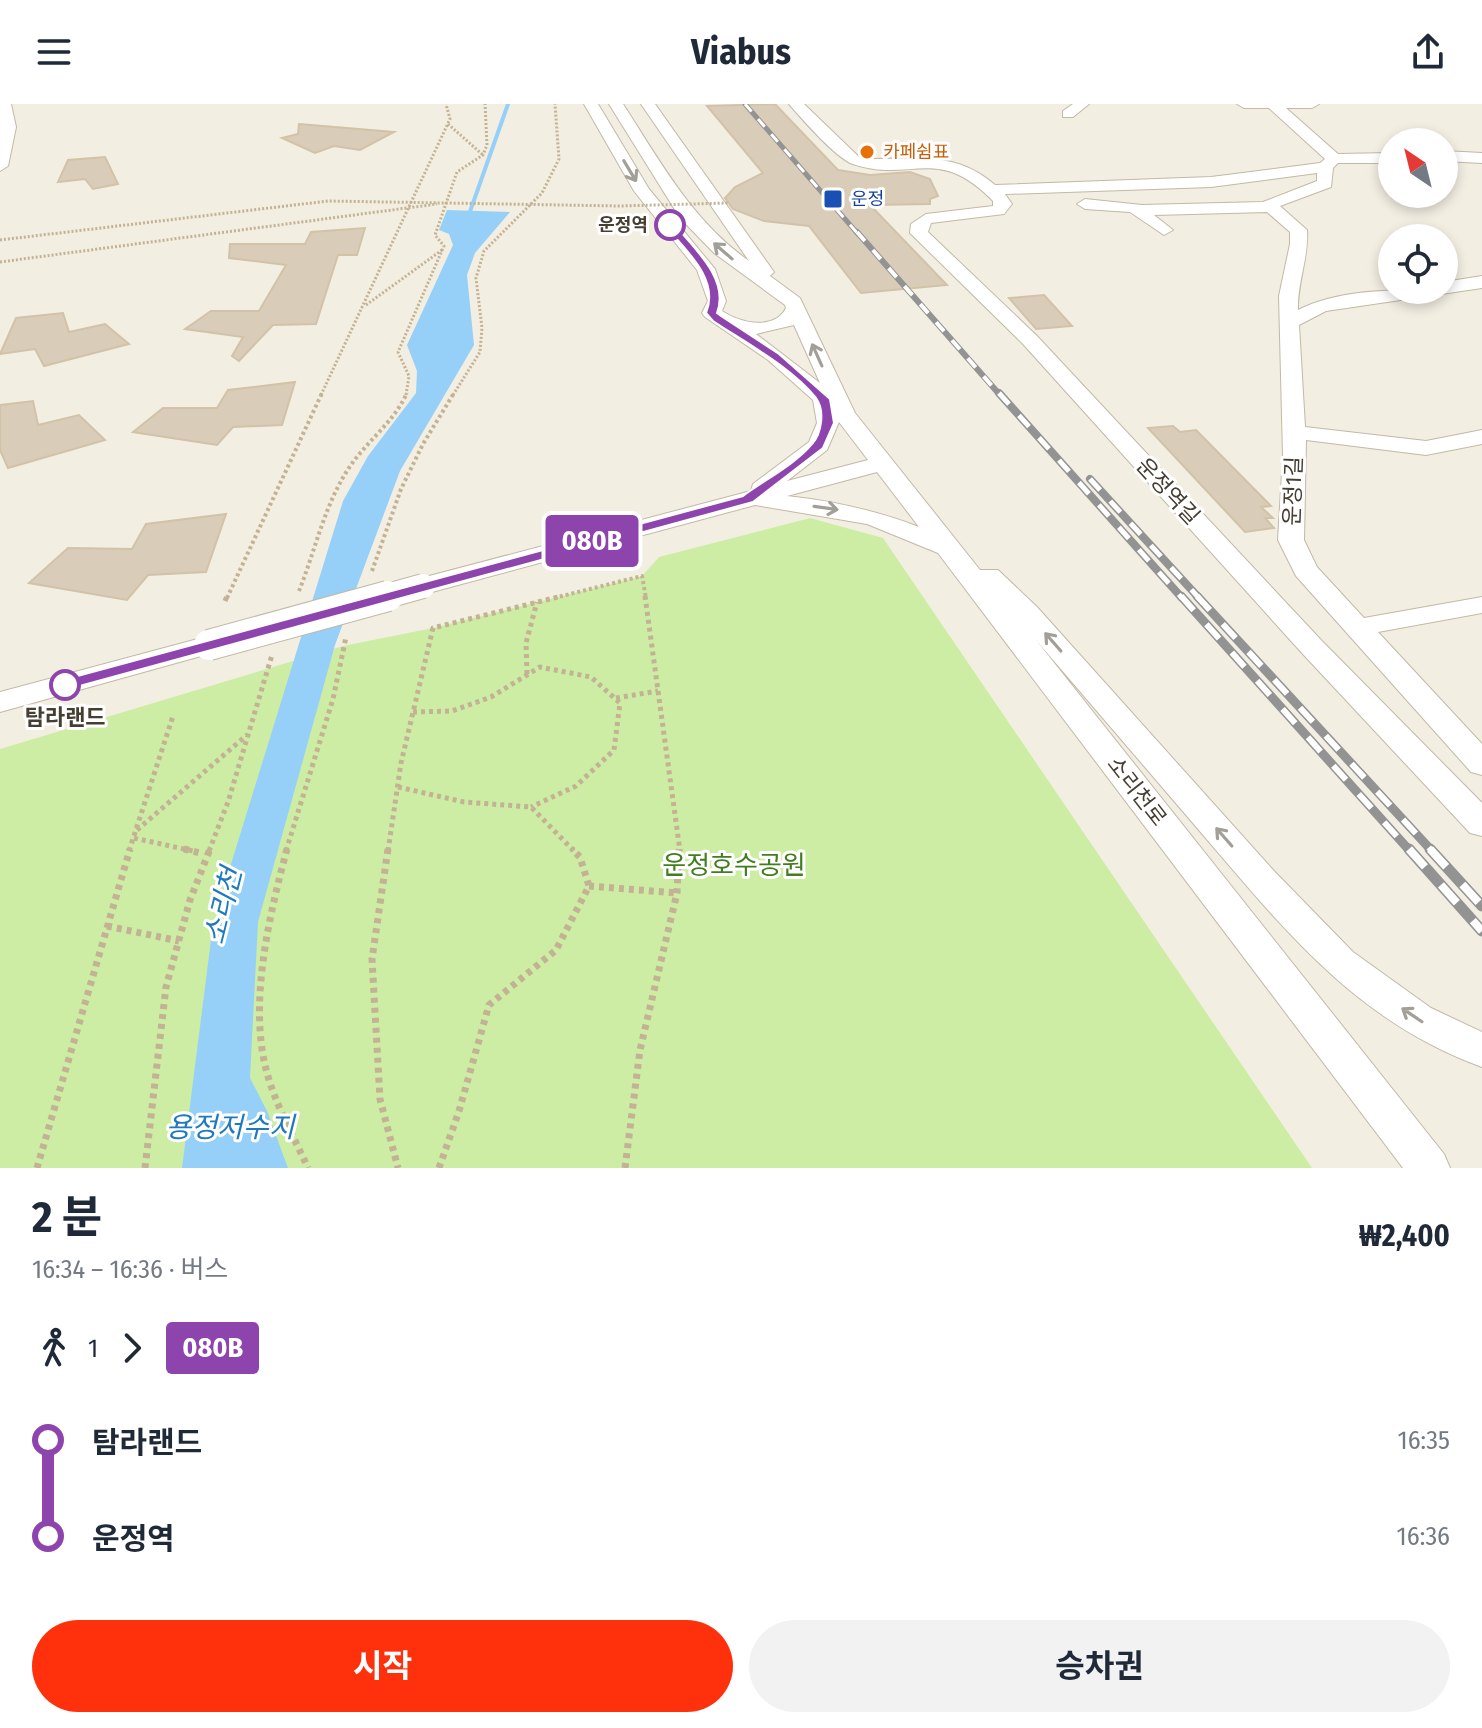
<!DOCTYPE html>
<html lang="ko">
<head>
<meta charset="utf-8">
<style>
  body { margin:0; font-family:"Fira Sans Condensed","Noto Sans KR",sans-serif; background:#f2f2f3; color:#1f2937; height:100vh; display:flex; flex-direction:column; font-size:30px; white-space:nowrap }
  * { box-sizing:border-box; margin:0 }
  p { font-size:26px; color:#747a83 }
  .icon { flex:none; width:44px; height:44px; fill:none; stroke:currentColor; stroke-width:2; stroke-linecap:round; stroke-linejoin:round }
  .map { position:relative; height:1064px; overflow:hidden }
  .panel { display:flex; flex-direction:column; background:#fff; flex:1 }
  .panel>* { flex:none }
  .badge { padding:0 16px; border-radius:6px; font-size:28px; line-height:52px }
  .needle { width:52px; rotate:325deg }
  .tools { position:absolute; left:1378px; top:24px; display:grid; gap:16px }
  .tools a { display:grid; place-items:center; width:80px; height:80px; border-radius:50%; background:#fff; box-shadow:0 4px 12px #0003; font-size:40px }
  .map>.badge { position:absolute; translate:-50% -50%; box-shadow:0 0 0 4px #fff }
  .legs { display:flex; align-items:center; gap:12px; height:88px; padding:0 32px; font-size:26px }
  .legs p { margin-inline-start:auto }
  .head { display:flex; align-items:center; justify-content:space-between; height:136px; padding:0 32px }
  h1 { font-size:44px; font-weight:700; line-height:60px }
  .cta { display:flex; gap:16px; margin-top:auto; padding:16px 32px }
  .cta a { flex:1; height:92px; border-radius:48px; background:#ff310d; color:#fff; font-size:32px; font-weight:700; line-height:92px; text-align:center }
  .cta a+a { background:#f2f2f3; color:#1f2937 }
  ul { padding:0 32px; list-style:none }
  li { display:flex; align-items:center; gap:28px; height:96px; font-size:30px }
  li i { display:grid; place-items:center; width:12px; height:100%; margin:0 10px; background:currentColor }
  li i::after { content:''; width:20px; height:20px; margin:-10px; border:6px solid; border-radius:50%; background:#fff }
  li p { margin-inline-start:auto }
  li:first-child i { background:linear-gradient(#0000 50%,currentColor 0) }
  li:last-child i { background:linear-gradient(currentColor 50%,#0000 0) }
  header { display:flex; justify-content:space-between; align-items:center; height:104px; padding:0 32px; background:#fff; font-size:36px; font-weight:700 }
  .map>svg:first-child { display:block }
  .green { fill:#cdeda5 }
  .water { fill:#96d0f8 }
  .lines { fill:none; stroke-linecap:round; stroke-linejoin:round }
  .stream { stroke:#96d0f8; stroke-width:4 }
  .building { fill:#d9ccb9; stroke:#d2c2a8; stroke-width:2 }
  .minor-casing { stroke:#c2b9a6; stroke-width:2 }
  .path-far3 { stroke:#c3b293; stroke-width:3; stroke-dasharray:2 2; stroke-linecap:butt }
  .path-far2 { stroke:#c3b293; stroke-width:4; stroke-dasharray:3 3; stroke-linecap:butt }
  .path-far1 { stroke:#c3b293; stroke-width:5; stroke-dasharray:4 4; stroke-linecap:butt }
  .path { stroke:#c3b293; stroke-width:7; stroke-dasharray:5 5; stroke-linecap:butt }
  .minor { fill:#fff; fill-rule:evenodd }
  .rail-far4-casing { stroke:#939393; stroke-width:5 }
  .rail-far3-casing { stroke:#939393; stroke-width:6 }
  .rail-far2-casing { stroke:#939393; stroke-width:8 }
  .rail-far1-casing { stroke:#939393; stroke-width:9 }
  .rail-casing { stroke:#939393; stroke-width:11 }
  .rail-far4 { stroke:#fff; stroke-width:3; stroke-dasharray:10; stroke-linecap:butt }
  .rail-far3 { stroke:#fff; stroke-width:4; stroke-dasharray:12; stroke-linecap:butt }
  .rail-far2 { stroke:#fff; stroke-width:5; stroke-dasharray:15; stroke-linecap:butt }
  .rail-far1 { stroke:#fff; stroke-width:6; stroke-dasharray:19; stroke-linecap:butt }
  .rail { stroke:#fff; stroke-width:8; stroke-dasharray:24; stroke-linecap:butt }
  .minor-bridge-far1-casing { stroke:#c2b9a6; stroke-width:26; stroke-linecap:butt }
  .minor-bridge-casing { stroke:#c2b9a6; stroke-width:32; stroke-linecap:butt }
  .path-bridge { stroke:#c3b293; stroke-width:3; stroke-dasharray:2 2; stroke-linecap:butt }
  .minor-bridge-far1 { stroke:#fff; stroke-width:24 }
  .minor-bridge { stroke:#fff; stroke-width:30 }
  .oneway { stroke:#a29e98 }
  .line-1 { fill:#8e44ad; stroke:#fff; stroke-width:2 }
  .food-dot { fill:#e8710a; stroke:#fff; stroke-width:3 }
  .transit-dot { fill:#1a4fb4; stroke:#fff; stroke-width:3 }
  .stop-1-dot { fill:#fff; stroke:#8e44ad; stroke-width:4 }
  .labels { text-anchor:middle; dominant-baseline:central; stroke-width:6; stroke-linejoin:round; paint-order:stroke }
  .far-food-label { font-size:18px; fill:#c56008; stroke:#fff; text-anchor:start }
  .far-transit-label { font-size:18px; fill:#164399; stroke:#fff; text-anchor:start }
  .far-stop-label { font-size:18px; font-weight:bold; fill:#453e32; stroke:#fff; text-anchor:end }
  .street-label { font-size:22px; fill:#453e32; stroke:#fff }
  .stop-label { font-size:22px; font-weight:bold; fill:#453e32; stroke:#fff }
  .near-park-label { font-size:26px; fill:#437d1f; stroke:#fff }
  .near-water-label { font-size:28px; font-style:italic; fill:#1f7abd; stroke:#fff }
</style>
</head>
<body>
<header><svg class="icon" aria-label="menu" viewBox="0 0 24 24"><path d="M4 6h16M4 12h16M4 18h16"/></svg>Viabus<svg class="icon" aria-label="share" viewBox="0 0 24 24"><path d="M12 15V3M7 8l5-5 5 5M5 13v7h14v-7"/></svg></header>
<div class="map">
<svg width="1482" height="1064" viewBox="0 0 1482 1064">
  <rect width="100%" height="100%" fill="#f3eee2"/>
  <!-- green -->
  <path class="green" d="M810,414L883,434L1312,1064H0V645L343,542L433,524L642,472L659,453Z"/>
  <!-- water -->
  <path class="water" d="M447,106L510,108L475,149L467,171L474,241L400,367L335,541L258,818L250,974L267,1007L288,1064H182L211,836L227,773L343,397L368,352L416,289L417,267L407,241L453,141L449,130L439,126Z"/>
  <g class="lines">
    <!-- stream -->
    <path class="stream" d="M467,116L508,0"/>
  </g>
  <!-- building -->
  <path class="building" d="M775,0L838,66L870,71L910,68L930,75L938,92L930,95V100L870,101L947,181L861,189L809,122L764,117L733,105L725,94L735,83L763,69L707,2Z
    M299,20L394,28L360,46L334,42L315,49L282,34L298,30Z
    M105,53L118,80L93,85L85,75L58,78L68,56Z
    M365,124L357,151H338L316,220L273,221L239,257L232,252L243,233L185,225L211,207H259L286,161L229,154L230,140H305L311,128Z
    M1044,191L1072,222L1036,225L1009,194Z
    M63,209L69,228L105,220L129,240L44,262L35,245L0,250L16,214Z
    M295,278L282,321L233,323L217,341L133,328L163,304H217L228,286Z
    M33,297L38,321L79,311L105,336L8,364L0,346V301Z
    M1173,322L1180,328L1196,326L1271,402L1261,403L1273,414H1265L1274,424L1245,428L1148,324Z
    M226,410L206,468L148,471L127,496L29,479L68,444L132,445L146,420Z"/>
  <g class="lines">
    <!-- minor casing -->
    <g class="minor-casing">
      <path id="minor" d="M0,0H11L16,23L8,62L0,67Z
        M584,0H598L649,85L715,165L726,197L722,207C740,219 774,227 786,204L785,201L714,149L680,114L609,0H623C660,57 692,117 749,157L641,0H655L774,168L770,172L800,194L855,309L980,466H998L1037,503L1274,767L1353,848L1431,904L1482,928V963C1355,917 1283,824 1198,725C1144,662 1090,599 1036,536L1444,1050L1450,1064H1403L938,449L867,420L755,401L432,488H414L410,482L414,476L751,387L753,380L809,338L817,319L813,296L768,256L705,213L702,209L708,197L697,166L634,87ZM794,221L820,279L756,230ZM839,318L868,356L787,377L827,346ZM877,368L919,423C875,406 833,397 787,392Z
        M789,0H804L859,53L870,55C918,55 956,47 995,81L1211,73L1320,59L1325,55L1269,4H1244L1237,0H1319L1312,4H1286L1338,50L1392,49V59H1338L1333,64L1331,83L1280,102L1307,126C1309,153 1297,179 1298,206C1342,184 1397,186 1444,186V178L1482,172V184L1326,207L1299,221L1305,323L1426,337L1482,326V340L1426,351L1306,336L1304,436L1317,463L1364,514L1482,493V509L1378,528L1482,640V671L1471,668L1296,472L1278,436L1283,352L1279,192L1290,140V128L1267,108L1154,111L1173,126L1164,131L1130,108L1085,105L1077,100L1085,95L1142,101L1263,98L1317,77V69L1211,83L1005,90L1012,100L1004,110L931,119L928,128L1037,232L1321,536L1482,699V732L1470,729L1301,548L1023,240L910,129L911,120L926,110L993,102V97C937,39 911,80 853,60C837,55 801,14 789,0Z
        M1073,0H1089L1073,13H1063V7Z
        M1444,47L1482,49V59L1444,57Z
        M209,532L219,535L223,541L219,547L0,608V588Z"/>
    </g>
    <!-- path-far3 -->
    <path class="path-far3" d="M448,20L483,51
      M366,201L442,146
      M321,291L450,15L446,0
      M406,291L409,272L398,248L444,142L435,131L457,68L483,51L487,41L485,0
      M453,291L480,248L482,224L476,174L484,147L542,89L559,55L555,0"/>
    <!-- path-far2 -->
    <path class="path-far2" d="M372,467L401,385L423,340L454,289
      M299,487C315,447 324,403 347,367C364,339 393,320 407,289
      M227,494L322,289
      M554,494L642,472L646,494"/>
    <!-- path-far1 -->
    <path class="path-far1" d="M645,492L680,747
      M225,497L227,492
      M527,570L526,539L537,498
      M616,594L658,587
      M413,608L452,607L491,593L540,563L591,573L620,599L614,646L576,682L531,703
      M398,683L464,698L531,703L574,747
      M137,726L247,631
      M134,734L193,747
      M129,747L173,612
      M209,747L228,698L272,551
      M286,747L333,595L346,533
      M388,747L401,659L433,524L562,492"/>
    <!-- path -->
    <path class="path" d="M184,745L200,749
      M287,745C269,812 248,901 267,969C276,1002 294,1033 308,1064
      M388,745L372,855L380,995L398,1064
      M589,782L677,789
      M107,822L179,837
      M37,1064L130,745
      M145,1064L166,883L190,796L210,745
      M439,1064L459,1007L489,901L556,846L589,782L580,753L572,745
      M625,1064L640,946L677,789L679,745"/>
    <!-- minor -->
    <use href="#minor" class="minor"/>
    <!-- rail-far4 casing -->
    <g class="rail-far4-casing">
      <path id="rail-far4" d="M745,0L858,130"/>
    </g>
    <!-- rail-far3 casing -->
    <g class="rail-far3-casing">
      <path id="rail-far3" d="M857,128L1000,291"/>
    </g>
    <!-- rail-far2 casing -->
    <g class="rail-far2-casing">
      <path id="rail-far2" d="M999,289L1182,494
        M1090,375L1199,494"/>
    </g>
    <!-- rail-far1 casing -->
    <g class="rail-far1-casing">
      <path id="rail-far1" d="M1181,492L1410,747
        M1197,492L1432,747"/>
    </g>
    <!-- rail casing -->
    <g class="rail-casing">
      <path id="rail" d="M1409,745L1482,827
        M1430,745L1482,802"/>
    </g>
    <!-- rail-far4 -->
    <use href="#rail-far4" class="rail-far4"/>
    <!-- rail-far3 -->
    <use href="#rail-far3" class="rail-far3"/>
    <!-- rail-far2 -->
    <use href="#rail-far2" class="rail-far2"/>
    <!-- rail-far1 -->
    <use href="#rail-far1" class="rail-far1"/>
    <!-- rail -->
    <use href="#rail" class="rail"/>
    <!-- minor-bridge-far1 casing -->
    <g class="minor-bridge-far1-casing">
      <path id="minor-bridge-far1" d="M380,494L423,482"/>
    </g>
    <!-- minor-bridge casing -->
    <g class="minor-bridge-casing">
      <path id="minor-bridge" d="M209,541L388,492"/>
    </g>
    <!-- path-bridge -->
    <path class="path-bridge" d="M0,136L328,97L620,102L728,99
      M0,158L437,100"/>
    <!-- minor-bridge-far1 -->
    <use href="#minor-bridge-far1" class="minor-bridge-far1"/>
    <!-- minor-bridge -->
    <use href="#minor-bridge" class="minor-bridge"/>
  </g>
  <!-- one-way arrows -->
  <defs><path id="oneway-shaft" d="M-6 0H5M1.5-3L5.5 0L1.5 3" fill="none" stroke-width="1.6" stroke-linecap="round" stroke-linejoin="round" transform="scale(2)"/></defs>
  <g class="oneway">
    <use href="#oneway-shaft" transform="translate(630 67) rotate(59)"/>
    <use href="#oneway-shaft" transform="translate(723 147) rotate(-139)"/>
    <use href="#oneway-shaft" transform="translate(817 251) rotate(-114)"/>
    <use href="#oneway-shaft" transform="translate(826 404) rotate(8)"/>
    <use href="#oneway-shaft" transform="translate(1053 538) rotate(-131)"/>
    <use href="#oneway-shaft" transform="translate(1224 733) rotate(-131)"/>
    <use href="#oneway-shaft" transform="translate(1412 911) rotate(-146)"/>
  </g>
  <!-- line-1 -->
  <path class="line-1" d="M666,119H673C693,143 730,175 717,209L721,212L779,250L830,295L834,319L823,344L753,398L65,586L59,584V577L743,392C763,377 797,359 812,340C822,329 825,306 816,294C791,263 746,239 713,217L706,209C720,176 686,146 666,123Z"/>
  <!-- markers -->
  <circle class="food-dot" cx="867" cy="48" r="8"/>
  <rect class="transit-dot" x="823" y="85" width="20" height="20" rx="4"/>
  <g class="stop-1-dot">
    <circle cx="670" cy="121" r="14"/>
    <circle cx="65" cy="581" r="14"/>
  </g>
  <g class="labels">
    <!-- far-food labels -->
    <g class="far-food-label">
      <text x="883" y="48">카페쉼표</text>
    </g>
    <!-- far-transit labels -->
    <g class="far-transit-label">
      <text x="851" y="95">운정</text>
    </g>
    <!-- far-stop labels -->
    <g class="far-stop-label">
      <text x="648" y="121">운정역</text>
    </g>
    <!-- street labels -->
    <g class="street-label">
      <text transform="translate(1168 387) rotate(47)">운정역길</text>
      <text transform="translate(1293 387) rotate(-88)">운정1길</text>
      <text transform="translate(1137 687) rotate(52)">소리천로</text>
    </g>
    <!-- stop labels -->
    <g class="stop-label">
      <text x="65" y="613">탐라랜드</text>
    </g>
    <!-- near-park labels -->
    <g class="near-park-label">
      <text x="734" y="761">운정호수공원</text>
    </g>
    <!-- near-water labels -->
    <g class="near-water-label">
      <text transform="translate(223 802) rotate(-76)">소리천</text>
      <text x="230" y="1023">용정저수지</text>
    </g>
  </g>
</svg>
<div class="tools">
<a><svg class="needle" viewBox="-14 -14 28 28"><path d="M0-13l5 13h-10z" fill="#e53935"/><path d="M0 13l5-13h-10z" fill="#747a83"/></svg></a>
<a><svg class="icon" aria-label="locate" viewBox="0 0 24 24"><circle cx="12" cy="12" r="6"/><path d="M12 2v4M12 18v4M2 12h4M18 12h4"/></svg></a>
</div>
<b class="badge" style="left:592px;top:437px;background:#8e44ad;color:#fff">080B</b>
</div>
<section class="panel">
<div class="head"><div><h1>2 분</h1><p>16:34 – 16:36 · 버스</p></div><b>₩2,400</b></div>
<div class="legs"><svg class="icon" aria-label="walk" viewBox="0 0 24 24"><circle cx="13" cy="4" r="2"/><path d="M13 8l-2 6 4 7M11 14l-3 7M7 12l3-4h3l4 4"/></svg>1<svg class="icon" aria-label="forward" viewBox="0 0 24 24"><path d="M9 5l7 7-7 7"/></svg><b class="badge" style="background:#8e44ad;color:#fff">080B</b></div>
<ul>
<li><i style="color:#8e44ad"></i><b>탐라랜드</b><p>16:35</p></li>
<li><i style="color:#8e44ad"></i><b>운정역</b><p>16:36</p></li>
</ul>
<div class="cta"><a>시작</a><a>승차권</a></div>
</section>
</body>
</html>
